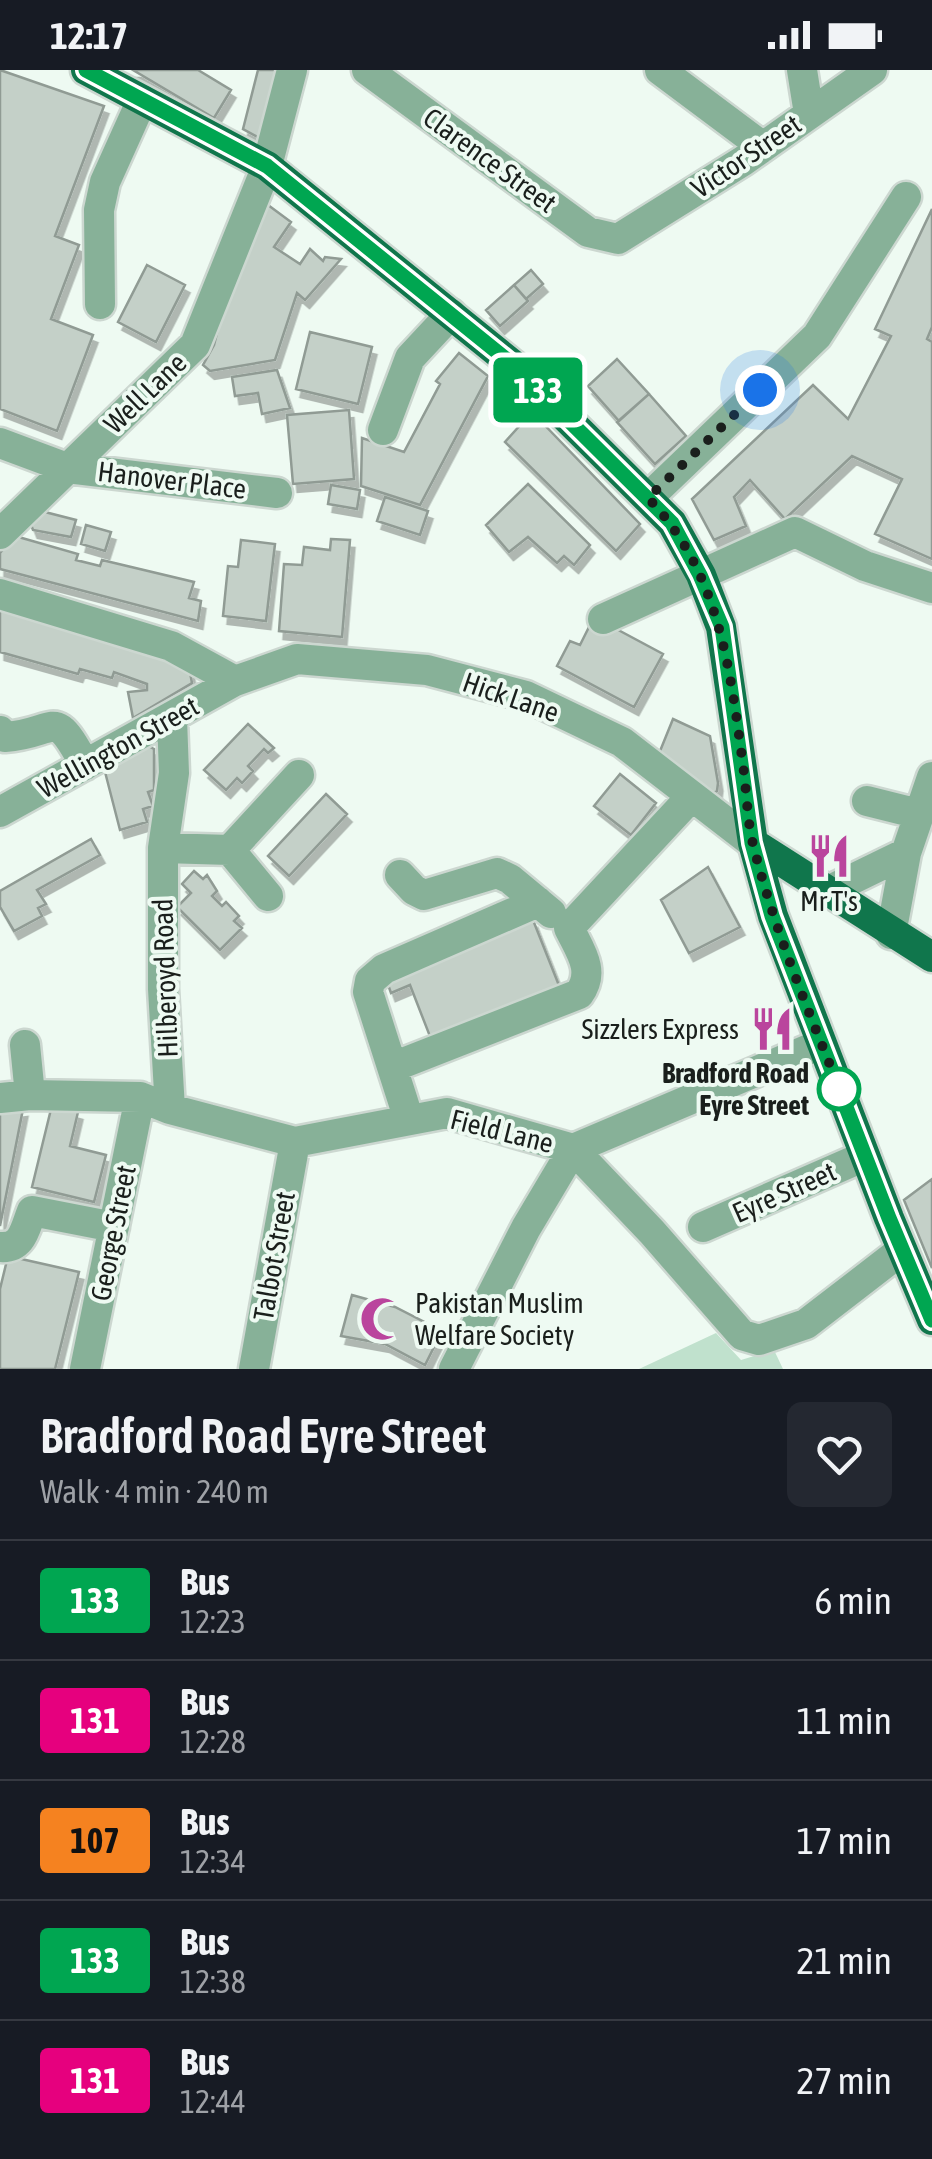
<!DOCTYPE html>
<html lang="en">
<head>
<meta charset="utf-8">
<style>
  body { margin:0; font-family:"Asap Condensed",sans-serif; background:#242831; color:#f1f3f6; height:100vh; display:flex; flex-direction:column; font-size:38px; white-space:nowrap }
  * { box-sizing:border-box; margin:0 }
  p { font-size:32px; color:#9ea1a6 }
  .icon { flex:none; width:55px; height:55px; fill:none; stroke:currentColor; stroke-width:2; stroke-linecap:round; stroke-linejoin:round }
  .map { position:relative; height:1299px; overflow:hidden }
  .panel { display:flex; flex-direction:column; background:#171b24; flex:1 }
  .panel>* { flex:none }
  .badge { padding:0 20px; border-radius:8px; font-size:35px; line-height:65px }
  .you { position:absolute; width:50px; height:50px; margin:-25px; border:8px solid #fff; border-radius:50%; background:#1a73e8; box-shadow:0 0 0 15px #1a73e833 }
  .map>.badge { position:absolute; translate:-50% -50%; box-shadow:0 0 0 5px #fff }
  .round { display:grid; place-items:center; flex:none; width:105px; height:105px; border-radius:15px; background:#242831 }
  .overview { display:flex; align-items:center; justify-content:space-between; height:170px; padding:0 40px }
  h1 { font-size:48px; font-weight:600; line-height:75px }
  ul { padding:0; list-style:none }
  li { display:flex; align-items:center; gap:30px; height:120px; padding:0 40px; border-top:2px solid #363941 }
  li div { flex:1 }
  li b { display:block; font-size:38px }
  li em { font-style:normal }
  li .badge { min-width:110px; font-weight:700; text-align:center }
  .status { display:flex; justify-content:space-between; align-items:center; height:70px; padding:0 50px; background:#171b24; direction:ltr }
  .status svg { height:28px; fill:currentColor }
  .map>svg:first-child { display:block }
  .green { fill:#c0e1cd }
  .building { fill:#c4d0c8; stroke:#909b94; stroke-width:2.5; filter:url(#shadow) }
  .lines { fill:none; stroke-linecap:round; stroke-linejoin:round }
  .minor-casing { stroke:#ccd7d0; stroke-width:35 }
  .major-casing { stroke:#ccd7d0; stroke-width:35 }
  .minor { stroke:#87b198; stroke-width:30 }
  .major { stroke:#10764c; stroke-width:30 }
  .line-casing { stroke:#fff; stroke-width:22 }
  .line { stroke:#00a651; stroke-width:15 }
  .walk { stroke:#1a1f1c; stroke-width:10; stroke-dasharray:0 18 }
  .stop-dot { fill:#fff; stroke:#00a651; stroke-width:5 }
  .labels { text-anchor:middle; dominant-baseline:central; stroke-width:8; stroke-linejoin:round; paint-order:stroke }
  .street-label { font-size:28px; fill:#1a1f1c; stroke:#eefaf2 }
  .poi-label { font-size:28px; fill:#1a1f1c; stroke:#eefaf2 }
  .stop-label { font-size:28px; font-weight:bold; fill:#1a1f1c; stroke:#eefaf2; text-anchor:end }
</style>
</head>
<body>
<div class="status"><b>12:17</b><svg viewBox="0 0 49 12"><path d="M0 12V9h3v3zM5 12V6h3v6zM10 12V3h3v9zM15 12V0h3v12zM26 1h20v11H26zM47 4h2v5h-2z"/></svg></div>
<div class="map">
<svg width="932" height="1299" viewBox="0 0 932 1299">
  <defs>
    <filter id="shadow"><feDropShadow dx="4.5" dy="8" stdDeviation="0" flood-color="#0004"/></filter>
  </defs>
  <rect width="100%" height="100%" fill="#eefaf2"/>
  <!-- green -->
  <path class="green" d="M716,1263L741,1290L774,1280L783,1299H639Z"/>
  <!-- building -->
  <path class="building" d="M0,0L104,36L55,166L79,175L51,249L93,265L57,361L0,339Z
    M133,0H198L231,20L214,48Z
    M258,0H281L263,70L243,59Z
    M263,135H268L291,152L274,177L300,194L310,179L323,191L325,187L341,189L305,230L297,223L275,290L210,301L203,295L214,275L237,184Z
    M932,139V257L927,269L932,272V489L875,464L902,409L852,386L785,449L750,410L734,427L746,456L714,470L692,429L813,315L848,349L891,266L875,259Z
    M147,195L185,215L156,272L118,252Z
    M531,200L543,214L526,229L514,215Z
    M514,215L528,231L500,256L486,240Z
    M310,262L372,277L358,334L296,319Z
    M459,283L488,306L420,435L361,416L362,368L404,382L440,314L436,311Z
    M617,289L649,324L619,351L588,316Z
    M277,300L290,338L262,344L258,323L235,326L232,307Z
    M649,324L686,366L655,394L617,352Z
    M349,340L354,409L293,414L287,345Z
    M532,342L640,454L616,481L505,372Z
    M528,414L590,475L574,495L564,486L557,493L528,467L509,482L486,455Z
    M331,415L360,420L357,439L328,434Z
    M385,427L428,441L420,465L377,451Z
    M41,441L76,450L71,467L33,460L30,452Z
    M86,455L111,462L105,481L81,474Z
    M15,466L78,484L76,490L100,496L102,490L194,512L189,528L201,531L198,551L0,499V483Z
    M331,469L350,470L342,567L279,561L284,494L302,495L304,477L330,480Z
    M241,470L275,474L266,551L223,546L228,496L238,497Z
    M0,536L188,592L192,613L133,648L128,622L147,620V614L114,602L112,608L80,599L78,604L0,582Z
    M594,547L663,584L634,637L557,596L570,571L580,575Z
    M673,649L710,666L718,713L717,721L710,725L658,686Z
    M248,654L274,678L268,683L264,679L248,696L253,701L242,713L237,708L226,720L204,700Z
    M146,675L154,679V720L148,722L153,736L143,739L147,752L120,760L104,698Z
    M620,704L656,733L631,765L594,736Z
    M326,724L347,744L289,806L268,786Z
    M91,769L100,785L37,820L46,834L38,838L42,846L14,861L0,837V821Z
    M708,797L740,857L689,883L661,830Z
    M194,801L203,809L207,805L217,821L212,826L222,836L226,832L239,846L234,851L242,858L220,880L177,837L191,823L182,814Z
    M533,850L560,918L431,969L410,915L391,923L386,909Z
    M52,1035L78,1042L70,1076L106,1085L94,1132L32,1117Z
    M23,1039L0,1156V1042Z
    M932,1109V1198L904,1130Z
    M8,1186L79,1202L55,1299H0V1219Z
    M352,1225L395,1237L442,1261L425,1295L385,1274L341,1266Z"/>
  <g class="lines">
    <!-- minor casing -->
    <g class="minor-casing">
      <path id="minor" d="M367,0L588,162L618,169L743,91L872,0
        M660,0L763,77
        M802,0L809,44
        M100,234L99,140L105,112L142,30
        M383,360L410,288L451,244
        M0,373L67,398L277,423
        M648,428L817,266L906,127
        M0,464L195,275L267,96L292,0
        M0,524L171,576L235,611
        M603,549L795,462L865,496L932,518
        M0,661L5,667C59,663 52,634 85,695
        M867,731L919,744
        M0,742L235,611L297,589L427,600L526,626L622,672L753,773
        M163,778L230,780L299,705
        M230,780L268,826
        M400,805L414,820L424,825L497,803L510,809L551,843
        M828,821L906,783
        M891,864L906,783L932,707
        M25,975L30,1025
        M393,997L579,924C596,901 580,881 569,858L692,726
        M0,1028L30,1025L140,1027L170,1039L295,1072L447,1043L573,1079L652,1162L742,1265L759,1270L806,1254L902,1180
        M170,1039L163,919V778L174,703L172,649
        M409,1050L368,922L370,911L384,899L538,832
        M573,1079L821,974
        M703,1157L865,1086
        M0,1177C23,1179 25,1158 32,1141L114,1157
        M85,1299L140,1027
        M254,1299L295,1072
        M454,1299L526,1158L573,1079"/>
    </g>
    <!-- major casing -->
    <g class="major-casing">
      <path id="major" d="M86,0L267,96L512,294L672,453L701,505L721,557L753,773L773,846L889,1148L932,1250
        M753,773L932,887"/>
    </g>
    <!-- minor -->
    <use href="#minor" class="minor"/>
    <!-- major -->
    <use href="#major" class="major"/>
  </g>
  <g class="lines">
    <!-- line casing -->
    <g class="line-casing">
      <path id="line" d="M86,0L267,96L512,294L672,453L700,505L722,557L752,773L772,846L889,1148L932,1250"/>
    </g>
    <!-- line -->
    <use href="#line" class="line"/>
    <!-- walk -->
    <path class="walk" d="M760,320L648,428C719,501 730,598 743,695C747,723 747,752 754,778C776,865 811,947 844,1030L839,1019"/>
  </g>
  <!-- icons -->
  <defs>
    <g id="restaurant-bare" transform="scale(3.45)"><path d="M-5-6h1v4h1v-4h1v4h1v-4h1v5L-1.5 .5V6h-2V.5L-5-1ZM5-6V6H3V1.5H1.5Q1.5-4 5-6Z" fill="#ba459d" stroke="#eefaf2" stroke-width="2.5" paint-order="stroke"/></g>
    <g id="mosque-bare" transform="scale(3.45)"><path d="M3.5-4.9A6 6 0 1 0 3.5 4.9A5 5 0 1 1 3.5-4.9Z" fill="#ba459d" stroke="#eefaf2" stroke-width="2.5" paint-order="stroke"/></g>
  </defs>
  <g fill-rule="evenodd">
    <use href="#restaurant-bare" x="829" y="786"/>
    <use href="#restaurant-bare" x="772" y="959"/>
    <use href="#mosque-bare" x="382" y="1249"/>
  </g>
  <!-- markers -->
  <circle class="stop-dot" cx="839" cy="1019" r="20"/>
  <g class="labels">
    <!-- street labels -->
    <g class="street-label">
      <text transform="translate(746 86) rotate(-34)">Victor Street</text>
      <text transform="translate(490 90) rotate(36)">Clarence Street</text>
      <text transform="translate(145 323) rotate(-44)">Well Lane</text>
      <text transform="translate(172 410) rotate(7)">Hanover Place</text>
      <text transform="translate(511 627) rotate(19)">Hick Lane</text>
      <text transform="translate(118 677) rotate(-29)">Wellington Street</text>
      <text transform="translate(165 908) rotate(-92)">Hilberoyd Road</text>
      <text transform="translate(502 1061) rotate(14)">Field Lane</text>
      <text transform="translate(784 1122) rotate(-24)">Eyre Street</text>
      <text transform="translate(113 1163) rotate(-79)">George Street</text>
      <text transform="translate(274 1186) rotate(-80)">Talbot Street</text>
    </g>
    <!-- poi labels -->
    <g class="poi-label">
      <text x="829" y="831">Mr T's</text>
      <text x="739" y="959" text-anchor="end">Sizzlers Express</text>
      <text x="415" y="1233" text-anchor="start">Pakistan Muslim<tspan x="415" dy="32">Welfare Society</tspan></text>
    </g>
    <!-- stop labels -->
    <g class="stop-label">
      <text x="809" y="1003">Bradford Road<tspan x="809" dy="32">Eyre Street</tspan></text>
    </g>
  </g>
</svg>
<div class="you" style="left:760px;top:320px"></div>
<b class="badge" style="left:538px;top:320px;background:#00a651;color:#fff">133</b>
</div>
<section class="panel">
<div class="overview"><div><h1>Bradford Road Eyre Street</h1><p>Walk · 4 min · 240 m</p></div><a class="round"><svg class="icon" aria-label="heart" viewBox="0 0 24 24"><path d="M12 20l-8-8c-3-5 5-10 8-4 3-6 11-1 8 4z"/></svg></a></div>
<ul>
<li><span class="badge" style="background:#00a651;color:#fff">133</span><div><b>Bus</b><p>12:23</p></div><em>6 min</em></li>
<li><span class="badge" style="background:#e6007e;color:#fff">131</span><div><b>Bus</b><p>12:28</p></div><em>11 min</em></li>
<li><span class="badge" style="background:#f58220;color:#111">107</span><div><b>Bus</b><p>12:34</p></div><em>17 min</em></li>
<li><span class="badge" style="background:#00a651;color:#fff">133</span><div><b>Bus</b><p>12:38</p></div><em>21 min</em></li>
<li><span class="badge" style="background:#e6007e;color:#fff">131</span><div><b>Bus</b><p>12:44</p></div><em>27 min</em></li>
</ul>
</section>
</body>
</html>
